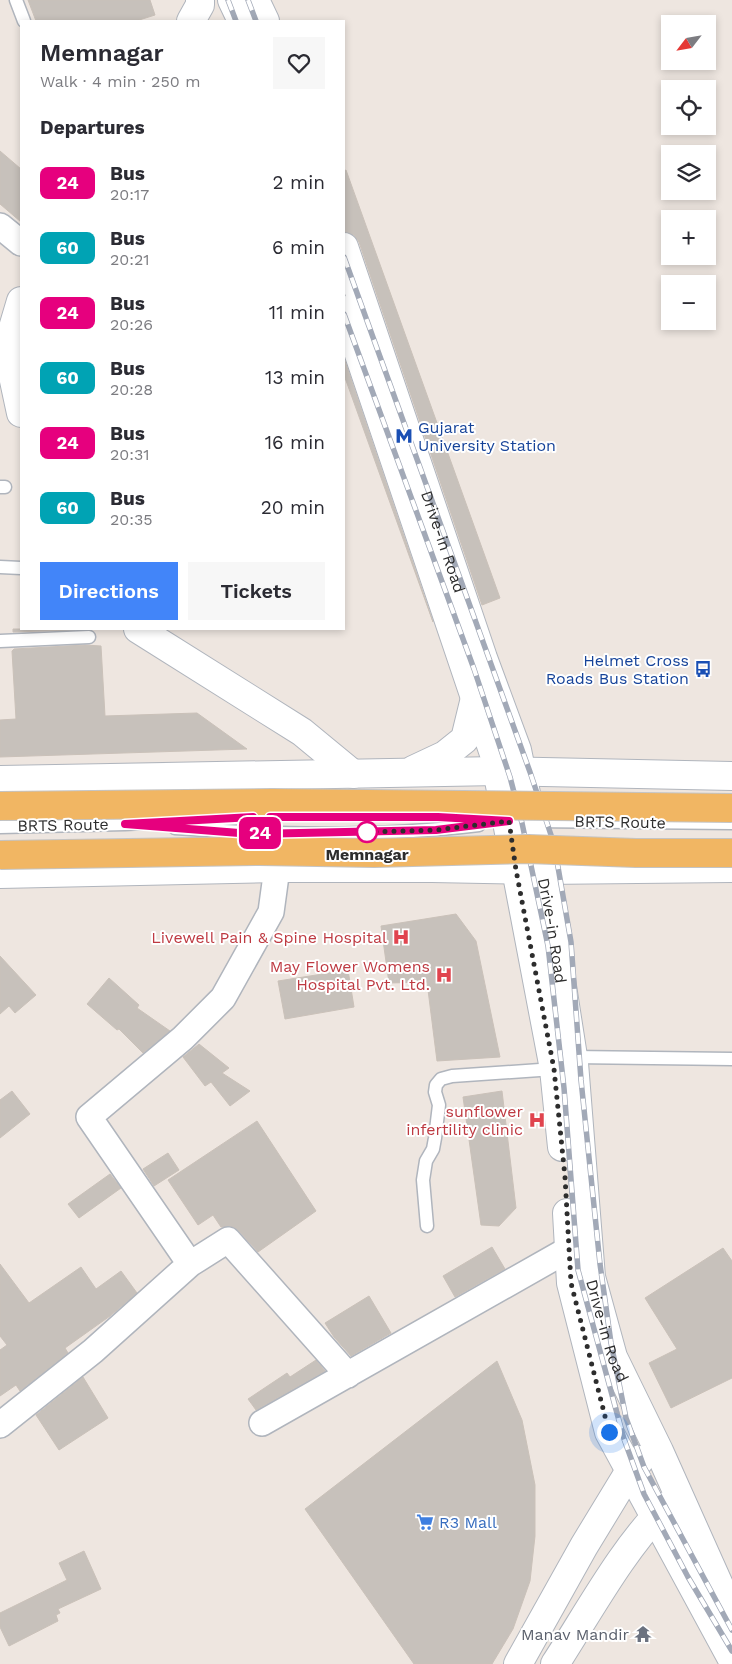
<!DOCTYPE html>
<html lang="en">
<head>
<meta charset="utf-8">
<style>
  body { margin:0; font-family:"Work Sans",sans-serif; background:#f7f7f7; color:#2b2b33; height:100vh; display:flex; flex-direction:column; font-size:19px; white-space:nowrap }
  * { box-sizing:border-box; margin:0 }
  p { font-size:16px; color:#7c7c81 }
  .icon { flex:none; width:28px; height:28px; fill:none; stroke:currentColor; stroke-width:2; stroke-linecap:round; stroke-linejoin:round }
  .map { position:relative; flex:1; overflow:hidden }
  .details { position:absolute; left:20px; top:20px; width:325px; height:610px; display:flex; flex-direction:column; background:#fff; border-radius:0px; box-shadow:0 2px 8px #0003 }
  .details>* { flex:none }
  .badge { padding:0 10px; border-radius:8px; font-size:18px; line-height:32px }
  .needle { width:32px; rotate:239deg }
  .controls { position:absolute; left:661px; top:15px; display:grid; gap:10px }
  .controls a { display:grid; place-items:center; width:55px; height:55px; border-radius:0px; background:#fff; box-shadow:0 2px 8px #0003; font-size:25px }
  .you { position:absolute; width:25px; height:25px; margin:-12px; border:4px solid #fff; border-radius:50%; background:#1a73e8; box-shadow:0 0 0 8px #1a73e833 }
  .map>.badge { position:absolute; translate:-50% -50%; box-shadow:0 0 0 2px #fff }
  h2 { padding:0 20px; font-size:19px; line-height:45px }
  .round { display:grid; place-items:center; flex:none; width:52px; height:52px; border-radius:0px; background:#f7f7f7 }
  .head { display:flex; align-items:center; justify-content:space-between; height:85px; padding:0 20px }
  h1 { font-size:24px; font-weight:600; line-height:38px }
  .button { display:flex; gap:10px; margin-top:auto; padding:10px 20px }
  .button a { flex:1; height:58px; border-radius:0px; background:#4285f9; color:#fff; font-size:20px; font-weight:600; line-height:58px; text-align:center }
  .button a+a { background:#f7f7f7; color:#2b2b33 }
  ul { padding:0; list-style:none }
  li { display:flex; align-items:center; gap:15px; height:65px; padding:0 20px }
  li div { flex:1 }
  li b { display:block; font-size:19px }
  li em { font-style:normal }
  li .badge { min-width:55px; font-weight:700; text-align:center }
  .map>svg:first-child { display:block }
  .building { fill:#c7c1bb; stroke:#cac1b9 }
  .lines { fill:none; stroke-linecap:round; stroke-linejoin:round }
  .lane-casing { stroke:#b0b5bd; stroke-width:15 }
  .street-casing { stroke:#b0b5bd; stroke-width:28 }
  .secondary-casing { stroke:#b0b5bd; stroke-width:30 }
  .lane { stroke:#fff; stroke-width:12 }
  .street { stroke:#fff; stroke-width:25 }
  .secondary { stroke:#fff; stroke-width:28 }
  .rail-casing { stroke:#a2a9b7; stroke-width:5.5 }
  .rail { stroke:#fff; stroke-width:4; stroke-dasharray:11; stroke-linecap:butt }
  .primary-bridge-casing { stroke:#c4c4c4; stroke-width:30; stroke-linecap:butt }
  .primary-bridge { stroke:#f1b663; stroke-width:28 }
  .line-casing { stroke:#fff; stroke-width:11 }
  .line { stroke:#e6007e; stroke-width:8 }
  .walk { stroke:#2d2d2d; stroke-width:5; stroke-dasharray:0 9 }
  .stop-dot { fill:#fff; stroke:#e6007e; stroke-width:2.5 }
  .labels { text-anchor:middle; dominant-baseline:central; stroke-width:4; stroke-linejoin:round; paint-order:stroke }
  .transit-label { font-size:16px; fill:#164399; stroke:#fff; text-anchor:start }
  .street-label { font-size:16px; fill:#2d2d2d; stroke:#fff }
  .stop-label { font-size:16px; font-weight:bold; fill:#2d2d2d; stroke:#fff }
  .health-label { font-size:16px; fill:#be3a42; stroke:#fff; text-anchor:end }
  .shop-label { font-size:16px; fill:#366cbe; stroke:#fff; text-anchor:start }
  .worship-label { font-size:16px; fill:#5b616d; stroke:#fff; text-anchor:end }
</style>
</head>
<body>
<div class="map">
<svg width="732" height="1664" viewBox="0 0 732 1664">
  <rect width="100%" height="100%" fill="#eee6e0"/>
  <!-- building -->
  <path class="building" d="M28,0H150L155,15L136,21H36Z
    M0,151L21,169V222L0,204Z
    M346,170L500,598L482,605L359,242L354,235L344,232V171Z
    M344,358L433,622L344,375Z
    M13,629H74L75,630L13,632Z
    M85,645L101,646L105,716L197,713L247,749L0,757V720L16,719L12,651L14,649Z
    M456,914L476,941L500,1057L437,1061L427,982L389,983L381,926Z
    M0,956L36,995L15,1013L9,1006L0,1014Z
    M348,970L354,1007L285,1019L278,981Z
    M109,978L139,1005L137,1008L170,1031L143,1053L119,1029L117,1030L87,1004Z
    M199,1044L229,1068L222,1073L250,1091L230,1106L211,1082L205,1086L183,1057Z
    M12,1091L30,1114L0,1138V1100Z
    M502,1091L516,1208L499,1226L481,1225L463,1097Z
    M257,1121L316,1211L258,1252L238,1230L233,1227H221L213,1215L198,1225L168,1180Z
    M168,1153L179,1170L154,1186L143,1169Z
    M110,1174L121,1188L79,1218L68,1204Z
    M492,1247L505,1269L455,1297L443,1276Z
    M723,1248L732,1261V1378L671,1408L649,1363L677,1349L645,1298Z
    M0,1264L29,1303L81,1267L96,1289L121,1271L137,1293L110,1316L65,1348L68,1353L20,1391L16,1385L0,1396V1350L7,1345L0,1336Z
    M369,1296L391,1333L351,1356L334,1337L325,1323Z
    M316,1360L325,1371L256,1410L248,1399L287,1373L290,1377Z
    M497,1361L522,1420L535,1485V1536L530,1581L513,1629L492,1664H414L305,1509Z
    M83,1377L108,1418L59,1450L36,1415Z
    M84,1551L101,1589L58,1609L60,1613L56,1615L58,1621L9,1646L0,1627V1613L67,1580L59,1563Z"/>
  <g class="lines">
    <!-- lane casing -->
    <g class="lane-casing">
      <path id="lane" d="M16,0L24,21
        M0,487H5
        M0,567L21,568
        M0,641L89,637
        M457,818L510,821
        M530,821L732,823
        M0,827L125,824L262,817
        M175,828C273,835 382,837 479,825
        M573,1057L732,1059
        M427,1226L423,1180L426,1161L433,1149L435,1138L439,1105L435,1092L436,1085L441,1079L452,1076L554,1069"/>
    </g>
    <!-- street casing -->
    <g class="street-casing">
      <path id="street" d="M0,226L21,243
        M277,868L271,912L223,998L183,1038L89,1117L190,1264L228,1240L348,1375
        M262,1423L569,1249
        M0,1425L93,1351L190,1264"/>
    </g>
    <!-- secondary casing -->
    <g class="secondary-casing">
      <g id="secondary">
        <path d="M232,0L242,21"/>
        <path d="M255,0L265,21"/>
        <path d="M191,21L200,5V0"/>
        <path id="s1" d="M344,247L483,658L517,750L550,909L574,1063L591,1277L613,1357L659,1451L732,1614"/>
        <path d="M21,301L7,348L21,413"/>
        <path d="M344,310L494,754L554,1069L562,1147"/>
        <path d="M138,629L302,732L353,774"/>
        <path d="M413,770L445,755L465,739L475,698"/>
        <path d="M0,780L498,771L732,776"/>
        <path d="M0,874L277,868H432L543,870L732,868"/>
        <path d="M567,1213L571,1283L609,1432L732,1659"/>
        <path d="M518,1664L584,1546L629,1472L640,1460"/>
        <path d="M555,1664C587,1615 624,1546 666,1506"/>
      </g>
    </g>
    <!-- lane -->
    <use href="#lane" class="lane"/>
    <!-- street -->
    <use href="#street" class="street"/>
    <!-- secondary -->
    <use href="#secondary" class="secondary"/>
    <!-- rail casing -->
    <g class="rail-casing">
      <path id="rail" d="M228,0L236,21
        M248,0L256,21
        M344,257L530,772L554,844L571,942L581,1080L600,1264L611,1343L626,1418L644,1467L732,1630
        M344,314L474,669L510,777L522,823L548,946L564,1088L578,1270L624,1439L644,1494L688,1577L732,1651"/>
    </g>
    <!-- rail -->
    <use href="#rail" class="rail"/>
    <!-- primary-bridge casing -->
    <g class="primary-bridge-casing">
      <path id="primary-bridge" d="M0,806L272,803L732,808
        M0,855L260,851L374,853L528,849L636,853H732"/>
    </g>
    <!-- primary-bridge -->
    <use href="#primary-bridge" class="primary-bridge"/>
  </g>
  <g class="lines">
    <!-- line casing -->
    <g class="line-casing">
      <path id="line" d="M253,817L125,824L252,834L436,830L509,821L438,817H270"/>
    </g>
    <!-- line -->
    <use href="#line" class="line"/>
    <!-- walk -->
    <path class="walk" d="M367,832L436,830L509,821L516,870L554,1069L565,1177L571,1283L609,1432"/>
  </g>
  <!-- icons -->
  <defs>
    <g id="metro-bare" transform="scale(1.35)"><path d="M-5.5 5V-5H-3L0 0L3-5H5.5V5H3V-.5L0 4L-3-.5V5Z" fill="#1a4fb4" stroke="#fff" stroke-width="2.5" paint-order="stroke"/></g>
    <g id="bus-bare" transform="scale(1.35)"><path d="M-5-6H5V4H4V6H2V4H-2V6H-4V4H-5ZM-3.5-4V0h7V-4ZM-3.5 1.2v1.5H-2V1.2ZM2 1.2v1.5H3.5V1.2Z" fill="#1a4fb4" stroke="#fff" stroke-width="2.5" paint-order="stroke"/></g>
    <g id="hospital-bare" transform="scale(1.35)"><path d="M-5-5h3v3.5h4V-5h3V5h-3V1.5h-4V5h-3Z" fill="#e0444e" stroke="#fff" stroke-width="2.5" paint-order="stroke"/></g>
    <g id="supermarket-bare" transform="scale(1.35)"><path d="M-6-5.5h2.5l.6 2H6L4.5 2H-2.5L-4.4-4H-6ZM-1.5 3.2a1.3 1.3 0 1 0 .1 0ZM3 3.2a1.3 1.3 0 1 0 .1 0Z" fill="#3f7fe0" stroke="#fff" stroke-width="2.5" paint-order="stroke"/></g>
    <g id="temple-bare" transform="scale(1.35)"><path d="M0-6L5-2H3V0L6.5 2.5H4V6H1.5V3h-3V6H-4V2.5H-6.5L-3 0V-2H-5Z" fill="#6b7280" stroke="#fff" stroke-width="2.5" paint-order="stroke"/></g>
  </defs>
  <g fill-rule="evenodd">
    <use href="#metro-bare" x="404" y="436"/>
    <use href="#bus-bare" x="703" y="669"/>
    <use href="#hospital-bare" x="401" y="937"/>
    <use href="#hospital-bare" x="444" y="975"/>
    <use href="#hospital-bare" x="537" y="1120"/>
    <use href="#supermarket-bare" x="425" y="1522"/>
    <use href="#temple-bare" x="643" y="1634"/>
  </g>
  <!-- markers -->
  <circle class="stop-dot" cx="367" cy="832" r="10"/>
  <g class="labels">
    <!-- transit labels -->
    <g class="transit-label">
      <text x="418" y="427">Gujarat<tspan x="418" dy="18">University Station</tspan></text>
      <text x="689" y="660" text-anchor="end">Helmet Cross<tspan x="689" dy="18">Roads Bus Station</tspan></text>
    </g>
    <!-- street labels -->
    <g class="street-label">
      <text stroke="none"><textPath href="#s1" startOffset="311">Drive-in Road</textPath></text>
      <text transform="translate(620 822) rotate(1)">BRTS Route</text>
      <text transform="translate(63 825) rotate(-1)">BRTS Route</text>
      <text stroke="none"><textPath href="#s1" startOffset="716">Drive-in Road</textPath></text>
      <text stroke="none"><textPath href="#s1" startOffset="1121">Drive-in Road</textPath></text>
    </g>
    <!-- stop labels -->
    <g class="stop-label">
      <text x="367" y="854">Memnagar</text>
    </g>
    <!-- health labels -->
    <g class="health-label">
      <text x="387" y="937">Livewell Pain &amp; Spine Hospital</text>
      <text x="430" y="966">May Flower Womens<tspan x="430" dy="18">Hospital Pvt. Ltd.</tspan></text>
      <text x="523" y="1111">sunflower<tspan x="523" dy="18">infertility clinic</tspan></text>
    </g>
    <!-- shop labels -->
    <g class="shop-label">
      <text x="439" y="1522">R3 Mall</text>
    </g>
    <!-- worship labels -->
    <g class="worship-label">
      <text x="629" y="1634">Manav Mandir</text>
    </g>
  </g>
</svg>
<div class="controls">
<a><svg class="needle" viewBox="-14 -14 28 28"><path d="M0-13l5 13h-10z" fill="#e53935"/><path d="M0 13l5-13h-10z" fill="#7c7c81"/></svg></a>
<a><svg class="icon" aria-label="locate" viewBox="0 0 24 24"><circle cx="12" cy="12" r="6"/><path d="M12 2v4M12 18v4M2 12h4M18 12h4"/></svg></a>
<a><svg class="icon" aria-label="layers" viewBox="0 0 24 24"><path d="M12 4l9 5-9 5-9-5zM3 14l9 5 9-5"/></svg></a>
<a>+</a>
<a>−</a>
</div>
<div class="you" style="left:609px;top:1432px"></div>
<b class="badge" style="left:260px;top:833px;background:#e6007e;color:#fff">24</b>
<section class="details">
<div class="head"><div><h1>Memnagar</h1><p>Walk · 4 min · 250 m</p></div><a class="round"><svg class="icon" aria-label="heart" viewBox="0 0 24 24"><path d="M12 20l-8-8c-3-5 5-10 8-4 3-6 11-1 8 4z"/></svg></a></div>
<h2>Departures</h2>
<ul>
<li><span class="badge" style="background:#e6007e;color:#fff">24</span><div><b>Bus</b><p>20:17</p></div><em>2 min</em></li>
<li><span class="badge" style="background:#00a3b4;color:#fff">60</span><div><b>Bus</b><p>20:21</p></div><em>6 min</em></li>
<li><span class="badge" style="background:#e6007e;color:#fff">24</span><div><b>Bus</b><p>20:26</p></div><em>11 min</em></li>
<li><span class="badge" style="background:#00a3b4;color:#fff">60</span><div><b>Bus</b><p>20:28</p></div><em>13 min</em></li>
<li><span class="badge" style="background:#e6007e;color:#fff">24</span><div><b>Bus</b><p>20:31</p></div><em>16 min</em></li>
<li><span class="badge" style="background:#00a3b4;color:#fff">60</span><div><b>Bus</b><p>20:35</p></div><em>20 min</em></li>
</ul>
<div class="button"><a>Directions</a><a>Tickets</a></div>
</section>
</div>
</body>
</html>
